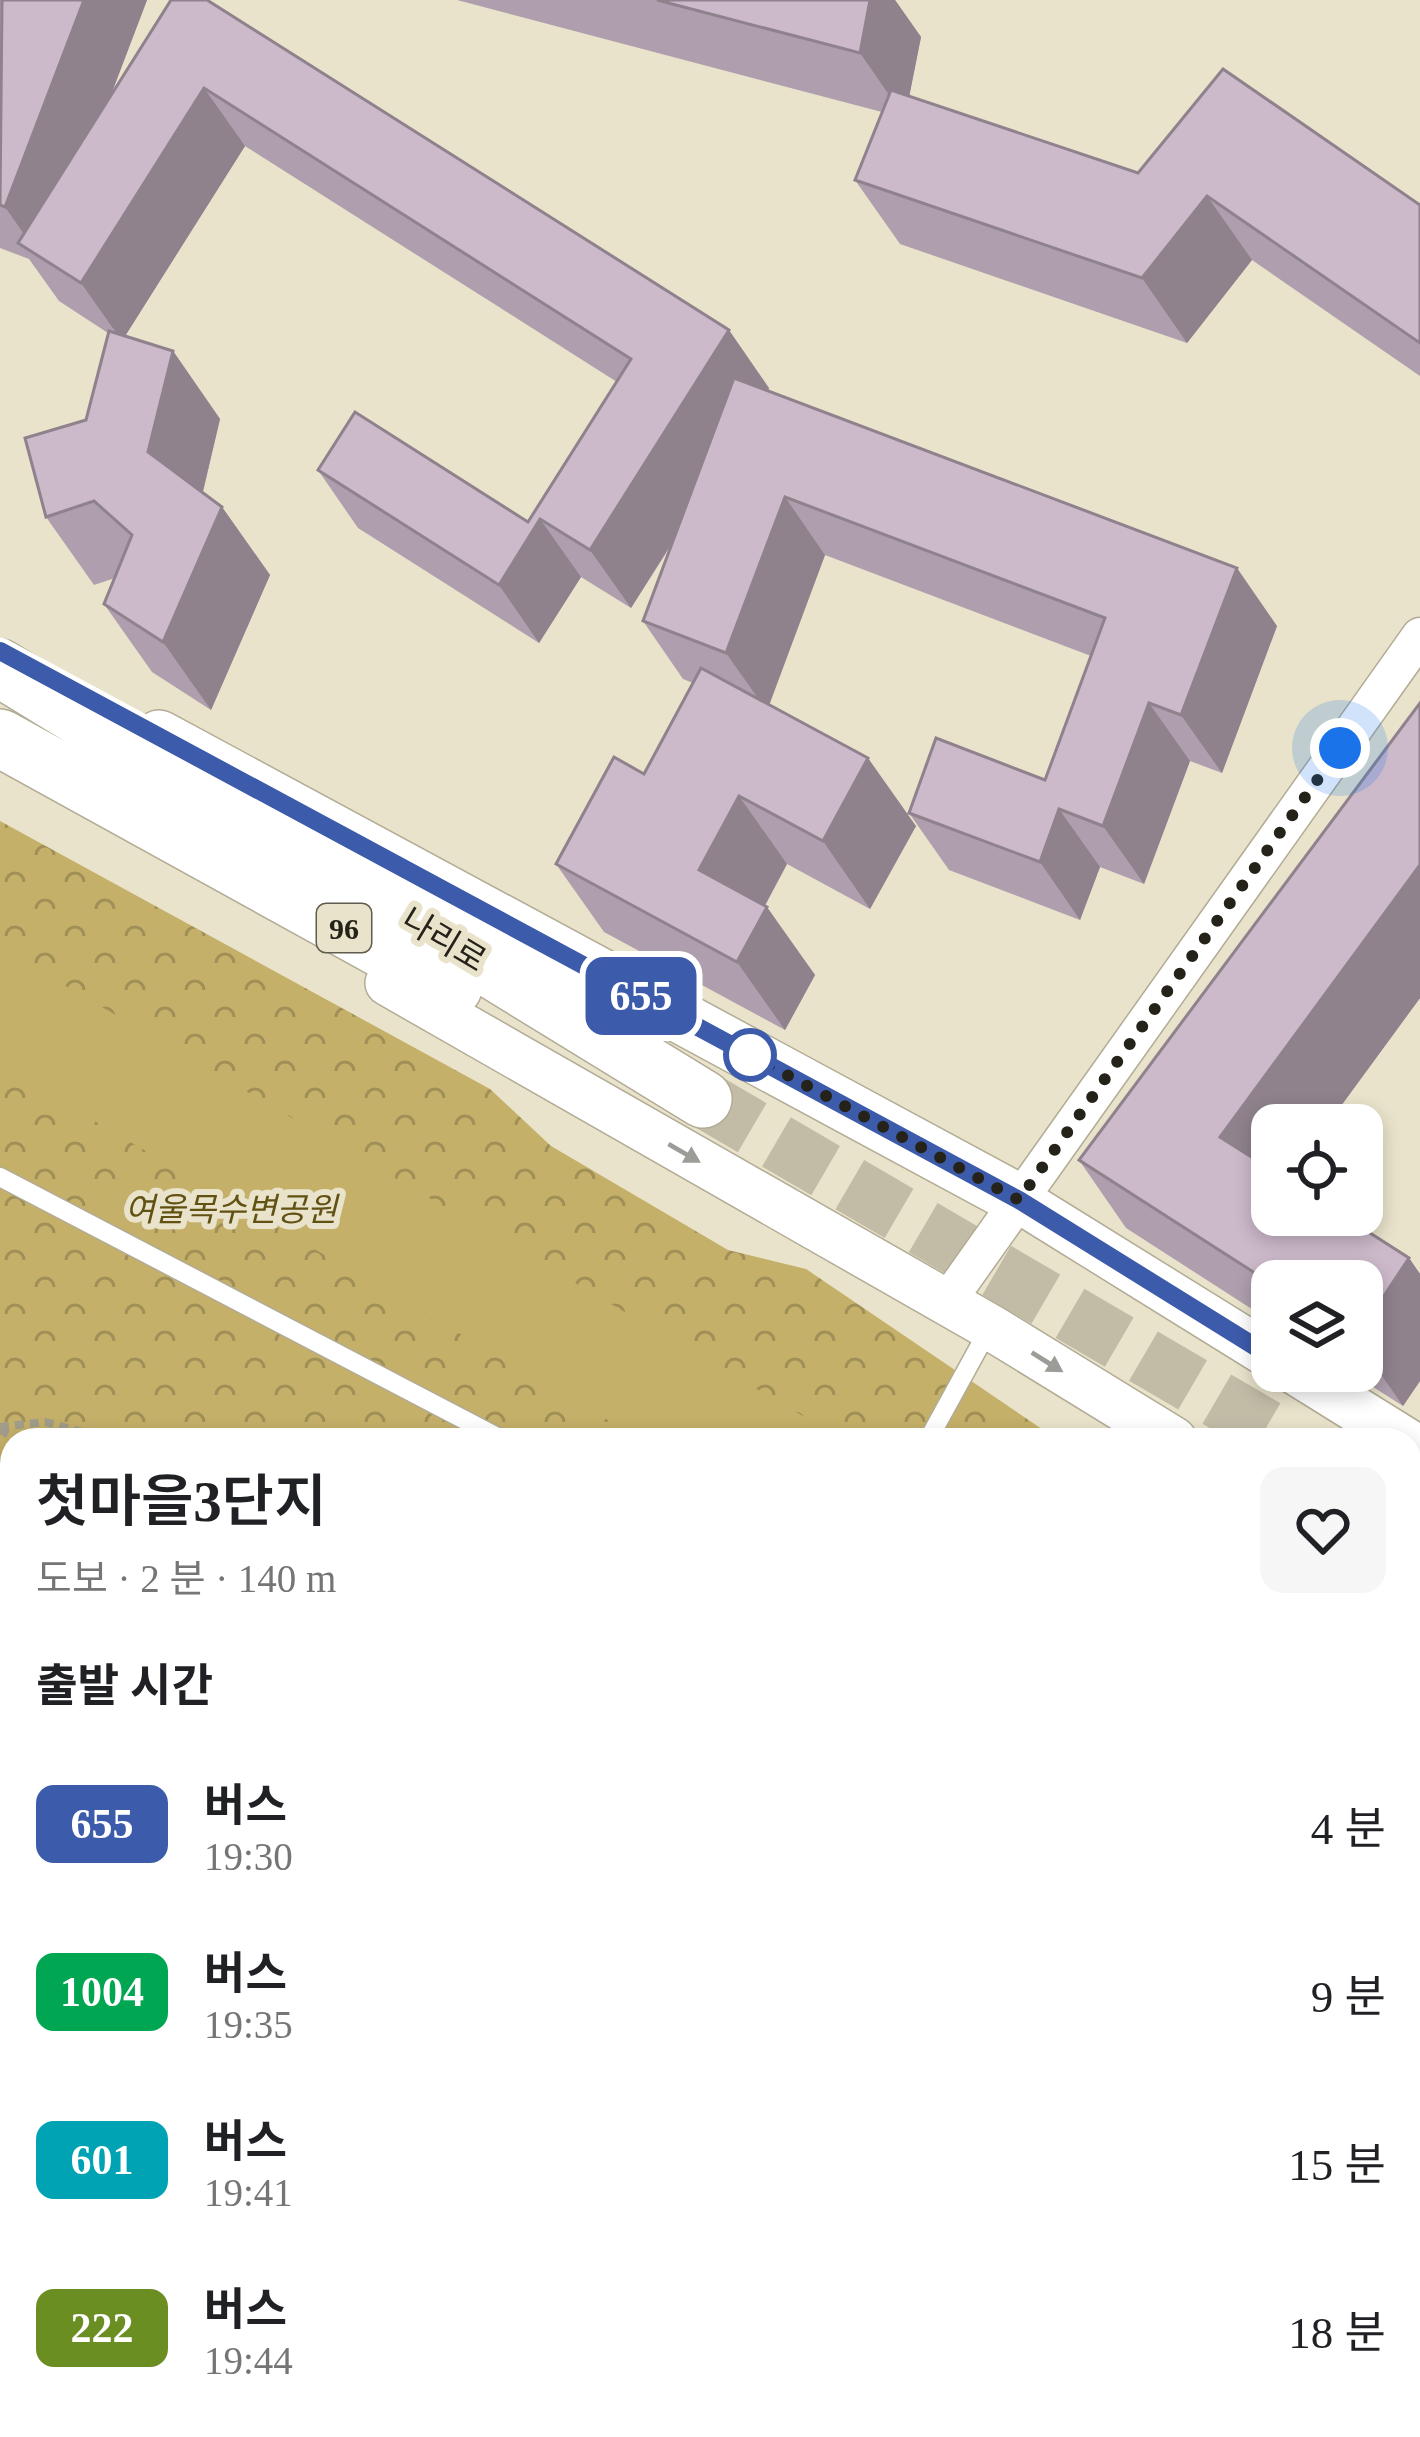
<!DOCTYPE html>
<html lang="ko">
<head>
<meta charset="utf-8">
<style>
  body { margin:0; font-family:"Times New Roman","Noto Sans KR",serif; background:#f6f6f6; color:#202124; height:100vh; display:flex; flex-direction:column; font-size:45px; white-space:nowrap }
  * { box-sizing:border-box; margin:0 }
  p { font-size:39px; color:#757577 }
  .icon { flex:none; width:66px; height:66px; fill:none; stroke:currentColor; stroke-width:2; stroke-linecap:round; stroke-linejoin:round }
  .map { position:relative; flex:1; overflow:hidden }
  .drawer { position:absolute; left:0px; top:1428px; width:1422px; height:1011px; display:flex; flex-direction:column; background:#fff; border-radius:36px 36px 0 0; box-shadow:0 6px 18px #0003 }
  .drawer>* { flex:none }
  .badge { padding:0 24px; border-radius:18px; font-size:42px; line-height:78px }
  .tools { position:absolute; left:1251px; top:1104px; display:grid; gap:24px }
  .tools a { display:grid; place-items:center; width:132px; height:132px; border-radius:24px; background:#fff; box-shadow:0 6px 18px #0003; font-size:60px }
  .you { position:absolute; width:60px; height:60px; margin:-30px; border:9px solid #fff; border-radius:50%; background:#1a73e8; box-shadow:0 0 0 18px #1a73e833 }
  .map>.badge { position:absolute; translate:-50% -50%; box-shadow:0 0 0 6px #fff }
  h2 { padding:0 36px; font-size:45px; line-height:108px }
  .round { display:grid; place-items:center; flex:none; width:126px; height:126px; border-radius:24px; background:#f6f6f6 }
  .head { display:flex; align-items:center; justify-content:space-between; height:204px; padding:0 36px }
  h1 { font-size:57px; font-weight:600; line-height:90px }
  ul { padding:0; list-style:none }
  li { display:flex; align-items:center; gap:36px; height:168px; padding:0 36px }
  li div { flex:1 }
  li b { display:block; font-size:45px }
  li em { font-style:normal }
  li .badge { min-width:132px; font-weight:700; text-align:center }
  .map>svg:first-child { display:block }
  .park { fill:url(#park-crowns) }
  .garden { fill:#c5b069 }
  .water { fill:url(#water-rules) }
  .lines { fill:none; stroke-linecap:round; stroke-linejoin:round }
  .primary-tunnel { stroke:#c2bca7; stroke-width:57; stroke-dasharray:57 28; stroke-linecap:butt }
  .service-casing { stroke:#b2ab95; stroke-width:21 }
  .minor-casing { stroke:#b2ab95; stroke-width:39 }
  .tertiary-casing { stroke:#b2ab95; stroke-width:48 }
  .secondary-casing { stroke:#b2ab95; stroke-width:54 }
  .primary-casing { stroke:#b2ab95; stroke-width:60 }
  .path { stroke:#a19d8a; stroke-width:8; stroke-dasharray:9 6; stroke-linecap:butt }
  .service { stroke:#fff; stroke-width:18 }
  .minor { stroke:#fff; stroke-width:36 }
  .tertiary { stroke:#fff; stroke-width:45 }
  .secondary { stroke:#fff; stroke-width:51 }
  .primary { stroke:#fff; stroke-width:57 }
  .tertiary-bridge-casing { stroke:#b2ab95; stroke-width:48; stroke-linecap:butt }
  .tertiary-bridge { stroke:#fff; stroke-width:45 }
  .wall { fill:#af9fae }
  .shaded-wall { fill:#8f828d }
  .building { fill:#ccb9ca; stroke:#8f828d; stroke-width:3 }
  .oneway { fill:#9c9c98 }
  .line-casing { stroke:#fff; stroke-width:27 }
  .line { stroke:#3d5bab; stroke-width:18 }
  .walk { stroke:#242219; stroke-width:12; stroke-dasharray:0 21.6 }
  .stop-dot { fill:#fff; stroke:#3d5bab; stroke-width:6 }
  .labels { text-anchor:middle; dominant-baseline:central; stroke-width:12; stroke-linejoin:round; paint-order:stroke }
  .shield { fill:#e9e3cb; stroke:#5f5c4e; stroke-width:3 }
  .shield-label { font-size:30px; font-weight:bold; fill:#242219 }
  .street-label { font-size:33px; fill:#242219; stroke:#e9e3cb }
  .park-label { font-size:33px; font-style:italic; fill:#615112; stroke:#e9e3cb }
</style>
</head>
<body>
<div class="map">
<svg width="1420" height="2437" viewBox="0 0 1420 2437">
  <defs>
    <pattern id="park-crowns" width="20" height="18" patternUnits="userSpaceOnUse" patternTransform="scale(3)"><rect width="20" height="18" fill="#c5b069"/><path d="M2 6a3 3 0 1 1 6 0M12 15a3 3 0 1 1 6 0" fill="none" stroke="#a08f56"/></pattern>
    <pattern id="water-rules" width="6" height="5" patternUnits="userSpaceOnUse" patternTransform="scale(3)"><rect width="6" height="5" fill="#a18a37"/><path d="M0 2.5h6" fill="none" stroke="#83702e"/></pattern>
  </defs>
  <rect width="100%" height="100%" fill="#e9e3cb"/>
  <!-- park -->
  <path class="park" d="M0,821L490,1089L551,1146L728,1250L806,1269L1058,1440H12V2118L0,2109Z
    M1410,1679L1420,1686V2011L1410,2026Z
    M271,2427H1106L1098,2437H280Z"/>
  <!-- garden -->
  <path class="garden" d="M11,954L822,1427L814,1440H642L0,1066V972Z
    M0,1504L12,1511V1631L0,1624Z"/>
  <!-- water -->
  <path class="water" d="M0,2122L12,2130V2427H114L127,2437H0Z"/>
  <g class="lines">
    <!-- primary-tunnel -->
    <path class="primary-tunnel" d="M703,1099L1287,1440
      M1410,1512L1420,1518"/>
    <!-- service casing -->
    <g class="service-casing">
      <path id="service" d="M0,1177L503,1440
        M928,1440L990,1327
        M1410,1828L1420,1833
        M1410,2293L1420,2280
        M1300,2437L1308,2427"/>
    </g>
    <!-- minor casing -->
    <g class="minor-casing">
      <path id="minor" d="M946,1303L1420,636"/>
    </g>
    <!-- tertiary casing -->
    <g class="tertiary-casing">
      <path id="tertiary" d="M388,983L990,1327L1174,1440
        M1019,1200L1272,1357
        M1294,1371L1405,1440
        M1410,1585L1420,1591
        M1410,2200L1420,2187
        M1227,2437L1235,2427
        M1374,2437L1382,2427"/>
    </g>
    <!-- secondary casing -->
    <g class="secondary-casing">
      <path id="secondary" d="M159,736L1019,1200"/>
    </g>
    <!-- primary casing -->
    <g class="primary-casing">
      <path id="primary" d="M0,668L703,1099
        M0,738L453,988"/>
    </g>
    <!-- path -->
    <path class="path" d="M0,1427L45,1422L113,1440
      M0,1430L19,1440
      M0,1465L12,1471
      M1410,2086L1420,2072
      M1157,2437L1165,2427"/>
    <!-- service -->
    <use href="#service" class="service"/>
    <!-- minor -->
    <use href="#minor" class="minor"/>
    <!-- tertiary -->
    <use href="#tertiary" class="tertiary"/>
    <!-- secondary -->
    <use href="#secondary" class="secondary"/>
    <!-- primary -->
    <use href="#primary" class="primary"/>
    <!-- tertiary-bridge casing -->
    <g class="tertiary-bridge-casing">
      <path id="tertiary-bridge" d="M1410,2390L1420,2377"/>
    </g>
    <!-- tertiary-bridge -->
    <use href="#tertiary-bridge" class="tertiary-bridge"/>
  </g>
  <!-- wall -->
  <path class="wall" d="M0,0H147L110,98L171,0L769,388L768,391L1277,626L1222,773L1190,761L1144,884L1100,867L1080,920L949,870L909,813L1045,780L1091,656L825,555L769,704L916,826L870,909L787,864L765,906L815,975L785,1030L604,932L556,864L644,774L693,683L683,679L643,621L672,544L631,608L581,577L539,643L358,528L318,470L528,522L617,382L245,146L125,336L173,351L220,419L203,492L222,507L270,575L211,710L152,672L104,604L115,578L94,585L46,517L86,420L108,333L59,301L29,259L0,248Z
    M457,0H895L921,37L909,96L1138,173L1420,205V376L1252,260L1187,343L900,244L855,180L882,112Z
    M1420,703V998L1327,1125H1272V1215H1342L1409,1258L1420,1274V1381L1403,1406L1348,1371H1362V1281H1272V1322L1126,1228L1079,1160Z"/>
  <!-- shaded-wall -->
  <path class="shaded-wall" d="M84,0H147L47,262L40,257L5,207Z
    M870,0H895L921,37L905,118L860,53Z
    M204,88L245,146L122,341L81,283Z
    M1207,196L1252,260L1187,343L1142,278Z
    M729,330L769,388L631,608L590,550Z
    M173,351L220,419L196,520L148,452Z
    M785,497L825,555L767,711L726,653Z
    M222,507L270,575L211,710L163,642Z
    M540,519L581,577L539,643L499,585Z
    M1237,568L1277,626L1222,773L1181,715Z
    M1149,703L1190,761L1144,884L1103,826Z
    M868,758L916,826L870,909L823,841Z
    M739,796L787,864L747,938L699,870Z
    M1059,809L1100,867L1080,920L1040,862Z
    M1420,865V998L1327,1125H1272V1200L1220,1137Z
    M767,907L815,975L785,1030L737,962Z
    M1409,1258L1420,1274V1381L1403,1406L1362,1347V1329Z"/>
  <!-- building -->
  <path class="building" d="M2,0H84L5,207L0,205Z
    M171,0H207L729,330L590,550L540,519L499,585L318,470L355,412L528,522L631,359L204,88L81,283L18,243Z
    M657,0H870L860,53Z
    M1223,69L1420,205V343L1207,196L1142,278L855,180L891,90L1138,173Z
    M109,331L173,351L148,452L222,507L163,642L104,604L132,535L94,501L46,517L25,438L86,420Z
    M734,378L1237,568L1181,715L1149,703L1103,826L1059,809L1040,862L909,813L936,738L1045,780L1105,618L785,497L726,653L643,621Z
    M701,668L868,758L823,841L739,796L699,870L767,907L737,962L556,864L614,757L644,774Z
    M1420,703V865L1220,1137L1272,1170V1215H1342L1409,1258L1362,1329V1281H1272V1284L1079,1160Z"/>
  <!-- one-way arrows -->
  <defs><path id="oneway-solid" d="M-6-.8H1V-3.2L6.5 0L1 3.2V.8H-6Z" transform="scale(3)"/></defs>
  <g class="oneway">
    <use href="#oneway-solid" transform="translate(684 1153) rotate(30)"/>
    <use href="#oneway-solid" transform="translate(1047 1362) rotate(32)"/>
  </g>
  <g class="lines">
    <!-- line casing -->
    <g class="line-casing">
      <path id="line" d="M0,651L1019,1200L1272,1357"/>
    </g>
    <!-- line -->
    <use href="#line" class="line"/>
    <!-- walk -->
    <path class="walk" d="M750,1055L1019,1200L1340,748"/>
  </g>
  <!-- markers -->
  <circle class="stop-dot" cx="750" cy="1055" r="24"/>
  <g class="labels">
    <!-- shield labels -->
    <rect class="shield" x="317" y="904" width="54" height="48" rx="9"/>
    <g class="shield-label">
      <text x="344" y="928">96</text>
    </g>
    <!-- street labels -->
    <g class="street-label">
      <text transform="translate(444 940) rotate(31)">나리로</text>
    </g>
    <!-- park labels -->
    <g class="park-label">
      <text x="231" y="1210">여울목수변공원</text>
    </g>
  </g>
</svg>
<div class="tools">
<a><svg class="icon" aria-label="locate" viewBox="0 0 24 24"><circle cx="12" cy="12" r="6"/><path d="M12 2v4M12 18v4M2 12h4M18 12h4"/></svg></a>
<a><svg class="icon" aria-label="layers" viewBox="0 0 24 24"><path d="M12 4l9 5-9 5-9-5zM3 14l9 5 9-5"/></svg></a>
</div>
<div class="you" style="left:1340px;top:748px"></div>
<b class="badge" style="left:641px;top:996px;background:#3d5bab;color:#fff">655</b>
<section class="drawer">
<div class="head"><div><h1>첫마을3단지</h1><p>도보 · 2 분 · 140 m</p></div><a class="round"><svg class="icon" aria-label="heart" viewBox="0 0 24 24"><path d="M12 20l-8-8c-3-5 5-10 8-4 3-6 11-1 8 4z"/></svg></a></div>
<h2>출발 시간</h2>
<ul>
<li><span class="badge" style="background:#3d5bab;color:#fff">655</span><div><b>버스</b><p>19:30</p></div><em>4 분</em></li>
<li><span class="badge" style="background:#00a651;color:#fff">1004</span><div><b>버스</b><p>19:35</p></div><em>9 분</em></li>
<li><span class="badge" style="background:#00a3b4;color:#fff">601</span><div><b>버스</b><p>19:41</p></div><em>15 분</em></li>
<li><span class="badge" style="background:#6b8e23;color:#fff">222</span><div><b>버스</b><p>19:44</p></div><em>18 분</em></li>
</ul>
</section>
</div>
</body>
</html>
